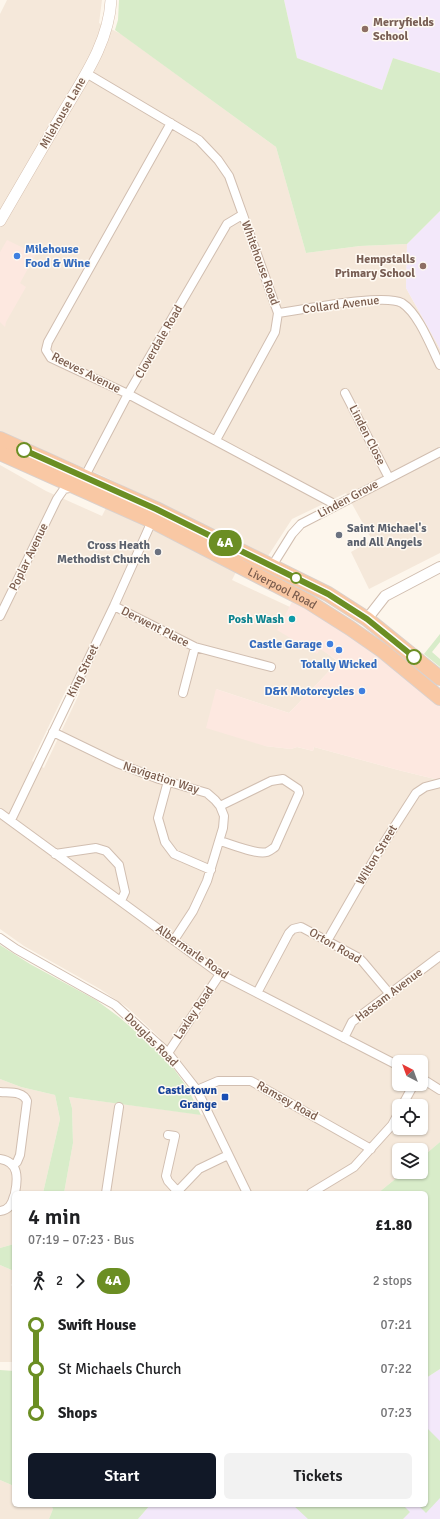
<!DOCTYPE html>
<html lang="en">
<head>
<meta charset="utf-8">
<style>
  body { margin:0; font-family:Signika,sans-serif; background:#f2f2f2; color:#202124; height:100vh; display:flex; flex-direction:column; font-size:15px; white-space:nowrap }
  * { box-sizing:border-box; margin:0 }
  p { font-size:13px; color:#757577 }
  .icon { flex:none; width:22px; height:22px; fill:none; stroke:currentColor; stroke-width:2; stroke-linecap:round; stroke-linejoin:round }
  .map { position:relative; flex:1; overflow:hidden }
  .drawer { position:absolute; left:12px; top:1191px; width:416px; height:316px; display:flex; flex-direction:column; background:#fff; border-radius:6px; box-shadow:0 1px 3px #0004 }
  .drawer>* { flex:none }
  .badge { padding:0 8px; border-radius:13px; font-size:14px; line-height:26px }
  .needle { width:26px; rotate:319deg }
  .controls { position:absolute; left:392px; top:1055px; display:grid; gap:8px }
  .controls a { display:grid; place-items:center; width:36px; height:36px; border-radius:6px; background:#fff; box-shadow:0 1px 3px #0004; font-size:20px }
  .map>.badge { position:absolute; translate:-50% -50%; box-shadow:0 0 0 2px #fff }
  .legs { display:flex; align-items:center; gap:6px; height:44px; padding:0 16px; font-size:13px }
  .legs p { margin-inline-start:auto }
  .headline { display:flex; align-items:center; justify-content:space-between; height:68px; padding:0 16px }
  h1 { font-size:22px; font-weight:600; line-height:30px }
  .cta { display:flex; gap:8px; margin-top:auto; padding:8px 16px }
  .cta a { flex:1; height:46px; border-radius:6px; background:#111827; color:#fff; font-size:16px; font-weight:600; line-height:46px; text-align:center }
  .cta a+a { background:#f2f2f2; color:#202124 }
  ul { padding:0 16px; list-style:none }
  li { display:flex; align-items:center; gap:14px; height:44px; font-size:15px }
  li i { display:grid; place-items:center; width:6px; height:100%; margin:0 5px; background:currentColor }
  li i::after { content:''; width:10px; height:10px; margin:-5px; border:3px solid; border-radius:50%; background:#fff }
  li p { margin-inline-start:auto }
  li:first-child i { background:linear-gradient(#0000 50%,currentColor 0) }
  li:last-child i { background:linear-gradient(currentColor 50%,#0000 0) }
  .map>svg:first-child { display:block }
  .residential { fill:#f5e8da; fill-rule:evenodd }
  .commercial { fill:#fde8e0 }
  .education { fill:#f3e8fa }
  .green { fill:#d8ecc9 }
  .lines { fill:none; stroke-linecap:round; stroke-linejoin:round }
  .minor-casing { stroke:#d1beb0; stroke-width:10 }
  .tertiary-casing { stroke:#d1beb0; stroke-width:12 }
  .secondary-casing { stroke:#d6c0b0; stroke-width:12 }
  .trunk-casing { stroke:#dad1cd; stroke-width:16 }
  .minor { stroke:#fff; stroke-width:8 }
  .tertiary { stroke:#fff; stroke-width:10 }
  .secondary { stroke:#fff; stroke-width:11 }
  .trunk { stroke:#f9c8a4; stroke-width:14 }
  .line-1-casing { stroke:#fff; stroke-width:9 }
  .line-1 { stroke:#6b8e23; stroke-width:6 }
  .education-dot { fill:#8d6e63; stroke:#fffaf3; stroke-width:1.5 }
  .shop-dot { fill:#3f7fe0; stroke:#fffaf3; stroke-width:1.5 }
  .stop-1-dot { fill:#fff; stroke:#6b8e23; stroke-width:2 }
  .worship-dot { fill:#6b7280; stroke:#fffaf3; stroke-width:1.5 }
  .culture-dot { fill:#0f9aa8; stroke:#fffaf3; stroke-width:1.5 }
  .transit-dot { fill:#1a4fb4; stroke:#fffaf3; stroke-width:1.5 }
  .labels { text-anchor:middle; dominant-baseline:central; stroke-width:3; stroke-linejoin:round; paint-order:stroke }
  .education-label { font-size:12px; font-weight:bold; fill:#785e54; stroke:#fffaf3; text-anchor:start }
  .street-label { font-size:12px; fill:#7a5c4d; stroke:#fffaf3 }
  .shop-label { font-size:12px; font-weight:bold; fill:#366cbe; stroke:#fffaf3; text-anchor:end }
  .worship-label { font-size:12px; font-weight:bold; fill:#5b616d; stroke:#fffaf3; text-anchor:start }
  .culture-label { font-size:12px; font-weight:bold; fill:#0d838f; stroke:#fffaf3; text-anchor:end }
  .transit-label { font-size:12px; font-weight:bold; fill:#164399; stroke:#fffaf3; text-anchor:end }
</style>
</head>
<body>
<div class="map">
<svg width="440" height="1519" viewBox="0 0 440 1519">
  <rect width="100%" height="100%" fill="#fdf6ec"/>
  <!-- residential -->
  <path class="residential" d="M7,0H102L99,23L121,34L276,147L306,253L360,246L407,244L406,288L440,349V553L369,589L351,552L372,540L346,493L292,519L268,556L101,475L0,432V14Z
    M0,465L46,491L102,516L107,506L236,572L232,580L290,607L317,653L320,648L340,663L335,667L334,666L289,713L216,689L265,746L291,749L297,747L313,751L314,747L402,771L435,779L440,778V1142L421,1158V1150H399V1172H404L378,1193H64L73,1143L72,1108L69,1097L212,1116L185,1067L158,1036L128,1008L100,989L24,946L0,929ZM68,686L80,692L44,768L32,761ZM399,1062H421V1084H399ZM399,1106H421V1128H399Z
    M0,1079L21,1087L55,1095L60,1119L43,1193H14V1244L0,1248Z
    M0,1265L14,1271V1281L11,1285L14,1288V1362H0Z
    M0,1480L14,1486V1505H51L53,1509L49,1519H0Z"/>
  <!-- commercial -->
  <path class="commercial" d="M7,240L36,254L20,283L26,287L6,322L5,327L0,322V252Z
    M293,600L306,607L362,645L440,704V778L435,779L402,771L314,747L313,751L297,747L291,749L265,746L206,728L216,689L289,713L334,666L336,667L339,663L337,660L320,649L317,654L277,630Z"/>
  <!-- education -->
  <path class="education" d="M284,0H440V73L393,58L382,90L297,58Z
    M440,211V349L406,288L407,244Z
    M440,1369V1519H138L150,1505H426V1378Z"/>
  <!-- green -->
  <path class="green" d="M119,0H284L297,58L382,90L393,58L440,73V211L407,244L360,246L306,253L276,147L115,30L118,20Z
    M440,634V642L432,652L440,659V667L424,654Z
    M0,945L30,964L96,1000L119,1017L166,1058L187,1087L201,1115L69,1097L72,1108L73,1143L64,1193H43L60,1119L55,1095L21,1087L0,1079Z
    M440,1142V1369L426,1378V1193H378L404,1172H421V1158Z
    M14,1244V1271L0,1265V1248Z
    M0,1370L14,1371V1486L0,1480Z
    M426,1427L440,1441V1498L426,1513L418,1505H426Z
    M51,1505H150L138,1519H49L53,1509Z
    M293,1505H403L410,1512L403,1519H308Z"/>
  <g class="lines">
    <!-- minor casing -->
    <g class="minor-casing">
      <path id="minor" d="M86,73L199,140L218,160L229,176L278,313L275,332L216,440
        M171,123L48,342L46,350L51,358L128,394L336,505
        M278,313C302,310 384,293 402,303C419,314 431,347 440,365
        M345,393L389,478
        M85,476L128,394L227,224L242,215
        M272,566L292,534L301,524L440,452
        M114,606L195,647L271,667
        M0,616L57,499L64,489L74,487
        M183,693L195,647
        M53,732L117,763L159,779L207,793L215,800L220,806L224,816L223,828L207,881L193,911L174,940
        M168,781L158,818L165,842L174,854L211,870
        M0,813L220,974L399,1066
        M11,820L114,606L152,521
        M220,841C231,844 256,855 267,852C270,851 272,849 275,847L299,793L298,789L283,779L271,781L220,806
        M55,854L96,848L106,851L119,865L125,892L121,901
        M0,938L16,949L115,1005L168,1053L197,1090L247,1193
        M327,941L380,849L416,793L425,787L440,783
        M257,993L289,933L293,929L301,927L359,958L363,962L389,993
        M344,1038L352,1022L440,956
        M168,1053L220,974
        M421,1078L440,1090
        M197,1090L218,1081H251L371,1149
        M0,1092C10,1093 23,1091 27,1101L20,1155L17,1162L13,1165
        M402,1106L414,1084
        M168,1135L175,1136L166,1176L168,1181L178,1192
        M0,1159C19,1162 18,1178 15,1193
        M106,1193L119,1107
        M176,1193L199,1169L228,1155
        M311,1193L354,1167L392,1125L399,1112
        M0,1211C9,1210 12,1204 14,1196"/>
    </g>
    <!-- tertiary casing -->
    <g class="tertiary-casing">
      <path id="tertiary" d="M367,619L385,596L440,567"/>
    </g>
    <!-- secondary casing -->
    <g class="secondary-casing">
      <path id="secondary" d="M0,221C20,186 41,151 61,116C82,80 109,43 111,0"/>
    </g>
    <!-- trunk casing -->
    <g class="trunk-casing">
      <g id="trunk">
        <path d="M0,439L156,509L328,594L367,619L440,678"/>
        <path id="s1" d="M0,453L152,521L309,602L350,628L383,651L440,698"/>
      </g>
    </g>
    <!-- minor -->
    <use href="#minor" class="minor"/>
    <!-- tertiary -->
    <use href="#tertiary" class="tertiary"/>
    <!-- secondary -->
    <use href="#secondary" class="secondary"/>
    <!-- trunk -->
    <use href="#trunk" class="trunk"/>
  </g>
  <g class="lines">
    <!-- line-1 casing -->
    <g class="line-1-casing">
      <path id="line-1" d="M24,450L156,509L328,594L367,619L414,657"/>
    </g>
    <!-- line-1 -->
    <use href="#line-1" class="line-1"/>
  </g>
  <!-- markers -->
  <g class="education-dot">
    <circle cx="365" cy="29" r="4"/>
    <circle cx="423" cy="266" r="4"/>
  </g>
  <g class="shop-dot">
    <circle cx="17" cy="256" r="4"/>
    <circle cx="330" cy="644" r="4"/>
    <circle cx="339" cy="650" r="4"/>
    <circle cx="362" cy="691" r="4"/>
  </g>
  <g class="stop-1-dot">
    <circle cx="24" cy="450" r="7"/>
    <circle cx="296" cy="578" r="5"/>
    <circle cx="414" cy="657" r="7"/>
  </g>
  <g class="worship-dot">
    <circle cx="339" cy="535" r="4"/>
    <circle cx="158" cy="552" r="4"/>
  </g>
  <circle class="culture-dot" cx="292" cy="619" r="4"/>
  <rect class="transit-dot" x="221" y="1093" width="8" height="8" rx="2"/>
  <g class="labels">
    <!-- education labels -->
    <g class="education-label">
      <text x="373" y="22">Merryfields<tspan x="373" dy="14">School</tspan></text>
      <text x="415" y="259" text-anchor="end">Hempstalls<tspan x="415" dy="14">Primary School</tspan></text>
    </g>
    <!-- street labels -->
    <g class="street-label">
      <text transform="translate(63 113) rotate(-60)">Milehouse Lane</text>
      <text transform="translate(260 263) rotate(70)">Whitehouse Road</text>
      <text transform="translate(341 305) rotate(-7)">Collard Avenue</text>
      <text transform="translate(159 342) rotate(-60)">Cloverdale Road</text>
      <text transform="translate(86 373) rotate(27)">Reeves Avenue</text>
      <text transform="translate(367 435) rotate(63)">Linden Close</text>
      <text transform="translate(348 499) rotate(-28)">Linden Grove</text>
      <text transform="translate(29 557) rotate(-64)">Poplar Avenue</text>
      <text stroke="none"><textPath href="#s1" startOffset="313">Liverpool Road</textPath></text>
      <text transform="translate(155 627) rotate(27)">Derwent Place</text>
      <text transform="translate(83 671) rotate(-64)">King Street</text>
      <text transform="translate(161 778) rotate(18)">Navigation Way</text>
      <text transform="translate(377 855) rotate(-59)">Wilton Street</text>
      <text transform="translate(335 946) rotate(30)">Orton Road</text>
      <text transform="translate(192 952) rotate(35)">Albermarle Road</text>
      <text transform="translate(389 995) rotate(-37)">Hassam Avenue</text>
      <text transform="translate(194 1013) rotate(-56)">Laxley Road</text>
      <text transform="translate(151 1040) rotate(45)">Douglas Road</text>
      <text transform="translate(287 1101) rotate(29)">Ramsey Road</text>
    </g>
    <!-- shop labels -->
    <g class="shop-label">
      <text x="25" y="249" text-anchor="start">Milehouse<tspan x="25" dy="14">Food &amp; Wine</tspan></text>
      <text x="322" y="644">Castle Garage</text>
      <text x="339" y="664" text-anchor="middle">Totally Wicked</text>
      <text x="354" y="691">D&amp;K Motorcycles</text>
    </g>
    <!-- worship labels -->
    <g class="worship-label">
      <text x="347" y="528">Saint Michael's<tspan x="347" dy="14">and All Angels</tspan></text>
      <text x="150" y="545" text-anchor="end">Cross Heath<tspan x="150" dy="14">Methodist Church</tspan></text>
    </g>
    <!-- culture labels -->
    <g class="culture-label">
      <text x="284" y="619">Posh Wash</text>
    </g>
    <!-- transit labels -->
    <g class="transit-label">
      <text x="217" y="1090">Castletown<tspan x="217" dy="14">Grange</tspan></text>
    </g>
  </g>
</svg>
<div class="controls">
<a><svg class="needle" viewBox="-14 -14 28 28"><path d="M0-13l5 13h-10z" fill="#e53935"/><path d="M0 13l5-13h-10z" fill="#757577"/></svg></a>
<a><svg class="icon" aria-label="locate" viewBox="0 0 24 24"><circle cx="12" cy="12" r="6"/><path d="M12 2v4M12 18v4M2 12h4M18 12h4"/></svg></a>
<a><svg class="icon" aria-label="layers" viewBox="0 0 24 24"><path d="M12 4l9 5-9 5-9-5zM3 14l9 5 9-5"/></svg></a>
</div>
<b class="badge" style="left:225px;top:543px;background:#6b8e23;color:#fff">4A</b>
<section class="drawer">
<div class="headline"><div><h1>4 min</h1><p>07:19 – 07:23 · Bus</p></div><b>£1.80</b></div>
<div class="legs"><svg class="icon" aria-label="walk" viewBox="0 0 24 24"><circle cx="13" cy="4" r="2"/><path d="M13 8l-2 6 4 7M11 14l-3 7M7 12l3-4h3l4 4"/></svg>2<svg class="icon" aria-label="forward" viewBox="0 0 24 24"><path d="M9 5l7 7-7 7"/></svg><b class="badge" style="background:#6b8e23;color:#fff">4A</b><p>2 stops</p></div>
<ul>
<li><i style="color:#6b8e23"></i><b>Swift House</b><p>07:21</p></li>
<li><i style="color:#6b8e23"></i><span>St Michaels Church</span><p>07:22</p></li>
<li><i style="color:#6b8e23"></i><b>Shops</b><p>07:23</p></li>
</ul>
<div class="cta"><a>Start</a><a>Tickets</a></div>
</section>
</div>
</body>
</html>
